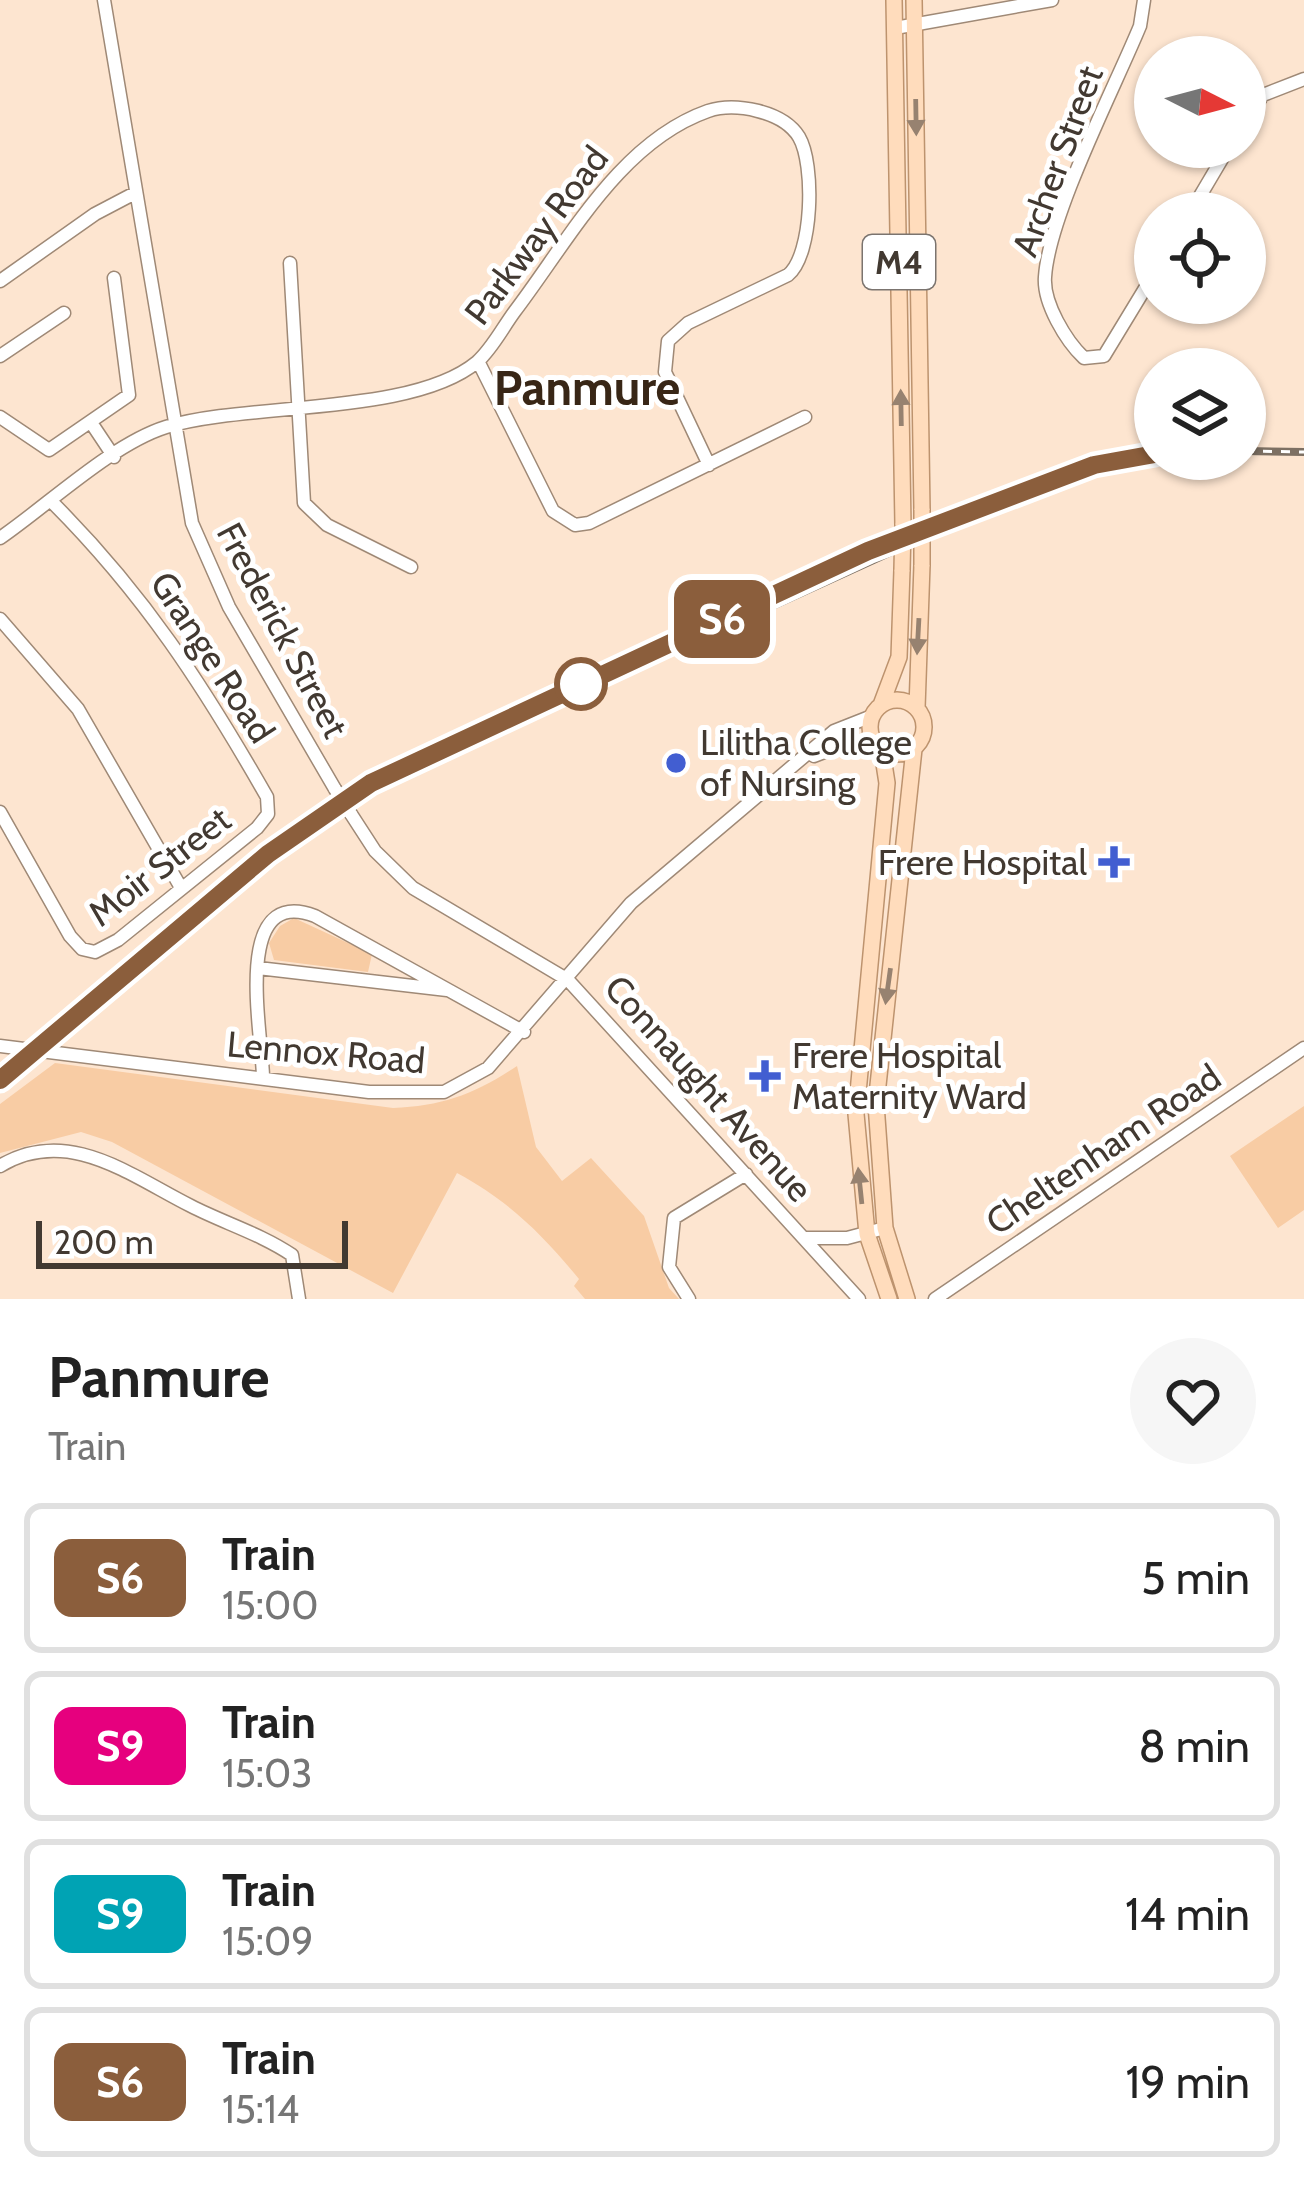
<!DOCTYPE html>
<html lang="en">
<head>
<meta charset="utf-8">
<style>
  body { margin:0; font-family:Cabin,sans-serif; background:#f6f6f6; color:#222; height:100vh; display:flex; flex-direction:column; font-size:45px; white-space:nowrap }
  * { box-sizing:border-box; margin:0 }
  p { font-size:39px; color:#767676 }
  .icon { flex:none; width:66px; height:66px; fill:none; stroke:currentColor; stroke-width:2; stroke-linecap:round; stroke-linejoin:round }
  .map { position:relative; height:1299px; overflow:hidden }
  .panel { display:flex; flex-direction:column; background:#fff; flex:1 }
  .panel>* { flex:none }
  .badge { padding:0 24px; border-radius:18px; font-size:42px; line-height:78px }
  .needle { width:78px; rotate:96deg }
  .controls { position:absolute; left:1134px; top:36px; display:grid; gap:24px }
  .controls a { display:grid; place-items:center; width:132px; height:132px; border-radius:50%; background:#fff; box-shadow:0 3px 9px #0004; font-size:60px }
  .scale { position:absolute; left:36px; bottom:30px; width:312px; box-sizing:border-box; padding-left:12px; border:6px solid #423931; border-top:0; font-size:33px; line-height:42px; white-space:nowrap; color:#423931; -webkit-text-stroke:9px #fff; paint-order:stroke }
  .map>.badge { position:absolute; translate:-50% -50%; box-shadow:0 0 0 6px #fff }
  .round { display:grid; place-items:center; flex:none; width:126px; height:126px; border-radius:63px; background:#f6f6f6 }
  .headline { display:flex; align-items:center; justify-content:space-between; height:204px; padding:0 48px }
  h1 { font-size:57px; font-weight:800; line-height:90px }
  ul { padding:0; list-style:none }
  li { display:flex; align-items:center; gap:36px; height:150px; margin:0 24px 18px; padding:0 24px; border:6px solid #e0e0e0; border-radius:18px }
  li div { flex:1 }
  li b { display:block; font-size:45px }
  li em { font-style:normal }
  li .badge { min-width:132px; font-weight:700; text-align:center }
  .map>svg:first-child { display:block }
  .green { fill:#f8cca4 }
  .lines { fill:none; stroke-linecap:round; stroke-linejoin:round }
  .minor-casing { stroke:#9f8976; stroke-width:15 }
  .major-casing { stroke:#bd936e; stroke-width:18 }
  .minor { stroke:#fff; stroke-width:12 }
  .major { stroke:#ffdcbc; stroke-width:15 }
  .rail-casing { stroke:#7d7063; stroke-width:8 }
  .rail { stroke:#fff; stroke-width:3; stroke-dasharray:9; stroke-linecap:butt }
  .minor-bridge-casing { stroke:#9f8976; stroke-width:15; stroke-linecap:butt }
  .major-bridge-casing { stroke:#bd936e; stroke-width:18; stroke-linecap:butt }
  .minor-bridge { stroke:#fff; stroke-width:12 }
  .major-bridge { stroke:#ffdcbc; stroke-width:15 }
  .oneway { fill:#978270 }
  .line-casing { stroke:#fff; stroke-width:27 }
  .line { stroke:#8b5e3c; stroke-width:18 }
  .stop-dot { fill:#fff; stroke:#8b5e3c; stroke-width:6 }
  .poi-dot { fill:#425ed1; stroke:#fff; stroke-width:4.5 }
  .labels { text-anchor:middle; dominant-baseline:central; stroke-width:10; stroke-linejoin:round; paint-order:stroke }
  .shield { fill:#fff; stroke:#7b746f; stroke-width:3 }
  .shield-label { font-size:33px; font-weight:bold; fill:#423931 }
  .street-label { font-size:36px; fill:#423931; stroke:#fff }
  .poi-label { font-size:36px; fill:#423931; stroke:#fff; text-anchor:start }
  .district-label { font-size:48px; font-weight:bold; fill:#382616; stroke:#fff }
</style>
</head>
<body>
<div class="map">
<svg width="1304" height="1299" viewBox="0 0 1304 1299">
  <rect width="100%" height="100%" fill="#fde5d0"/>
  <!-- green -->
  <path class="green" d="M294,918L372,954L368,972L274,960L269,943L280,926Z
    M55,1063L393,1108C443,1106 475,1094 517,1066L536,1147L562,1181L591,1158L644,1216L669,1288L679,1299H585L574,1286L579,1279C542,1234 509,1201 457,1173L393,1293L112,1142L81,1132L0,1153V1104Z
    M1304,1106V1210L1278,1228L1230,1156Z"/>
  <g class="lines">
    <!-- minor casing -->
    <g class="minor-casing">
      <path id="minor" d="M104,0L192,523L229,607L335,789
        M1144,0L1140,26C1114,89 1049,215 1045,277C1043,303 1066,341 1084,358L1104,356L1155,272
        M895,28L1052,0
        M1245,121L1263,95L1304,79
        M1190,213L1229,147
        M290,263L304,503L327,525L411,567
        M0,281L95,214L135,193
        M0,356L64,313
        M478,361L553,511L575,525L589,523L805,417
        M0,417L49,450L129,395L114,278
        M92,424L114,457
        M0,538C48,505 112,444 166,427C247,402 412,416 477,362C492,349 503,327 515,311C569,240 620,142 708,111C735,102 783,111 799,137C815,164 813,255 788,275L688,323L668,341L665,372L709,465
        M0,619L78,709L180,886
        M814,756L853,741L877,747
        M0,812L70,936L82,949L95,952L118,940L257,828L268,814L267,797C203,685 144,594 52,502
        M351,814L375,851L413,888L568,980L859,1299
        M258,968L447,990
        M0,1046L369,1092H444L488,1068L631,903L834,731L872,716
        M263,1076C262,1033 231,884 315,916L524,1032
        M0,1166C68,1125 131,1176 191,1206C224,1223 261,1234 292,1255L299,1299
        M805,1238H847L885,1228
        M689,1299L669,1267L674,1218L746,1174
        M935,1299L1304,1048"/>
    </g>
    <!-- major casing -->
    <g class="major-casing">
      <path id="major" d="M894,0L903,525
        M914,0L922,510
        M870 727a27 27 0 1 1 54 0a27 27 0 1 1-54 0Z
        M881,705L899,657L902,570
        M917,708L922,565
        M882,751L887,783L856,1114L867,1234L889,1299
        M907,1299L885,1228L876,1104L914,749"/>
    </g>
    <!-- minor -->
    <use href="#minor" class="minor"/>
    <!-- major -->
    <use href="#major" class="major"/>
    <!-- rail casing -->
    <g class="rail-casing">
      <path id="rail" d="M1245,451L1304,452
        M0,1086L261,865L372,789L983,510L1095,471L1161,459"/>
    </g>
    <!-- rail -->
    <use href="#rail" class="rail"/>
    <!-- minor-bridge casing -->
    <g class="minor-bridge-casing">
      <path id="minor-bridge" d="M335,789L351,814"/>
    </g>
    <!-- major-bridge casing -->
    <g class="major-bridge-casing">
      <path id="major-bridge" d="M922,510V565
        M902,570L903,525"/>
    </g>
    <!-- minor-bridge -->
    <use href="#minor-bridge" class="minor-bridge"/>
    <!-- major-bridge -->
    <use href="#major-bridge" class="major-bridge"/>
  </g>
  <!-- one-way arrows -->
  <defs><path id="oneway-solid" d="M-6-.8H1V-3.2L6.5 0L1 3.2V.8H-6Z" transform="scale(3)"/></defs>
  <g class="oneway">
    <use href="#oneway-solid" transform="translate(916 117) rotate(89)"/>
    <use href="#oneway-solid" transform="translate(901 408) rotate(-91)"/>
    <use href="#oneway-solid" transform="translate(918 636) rotate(93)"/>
    <use href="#oneway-solid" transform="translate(888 986) rotate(98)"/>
    <use href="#oneway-solid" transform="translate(860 1186) rotate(-96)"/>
  </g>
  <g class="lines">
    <!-- line casing -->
    <g class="line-casing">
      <path id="line" d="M0,1080L268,854L371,783L868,551L1094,465L1155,454"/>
    </g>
    <!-- line -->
    <use href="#line" class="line"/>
  </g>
  <!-- markers -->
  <circle class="stop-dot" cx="581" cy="684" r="24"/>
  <g class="poi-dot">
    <circle cx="676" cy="763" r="12"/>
    <path d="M1108 844h12v12h12v12h-12v12h-12v-12h-12v-12h12z"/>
    <path d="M759 1058h12v12h12v12h-12v12h-12v-12h-12v-12h12z"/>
  </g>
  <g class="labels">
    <!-- shield labels -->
    <rect class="shield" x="863" y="235" width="72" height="54" rx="9"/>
    <g class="shield-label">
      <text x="899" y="262">M4</text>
    </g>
    <!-- street labels -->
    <g class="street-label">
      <text transform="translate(1057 161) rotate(-70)">Archer Street</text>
      <text transform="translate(536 235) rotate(-53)">Parkway Road</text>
      <text transform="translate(283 630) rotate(62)">Frederick Street</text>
      <text transform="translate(213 657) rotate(57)">Grange Road</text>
      <text transform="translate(159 866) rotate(-38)">Moir Street</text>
      <text transform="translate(326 1052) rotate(5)">Lennox Road</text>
      <text transform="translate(709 1088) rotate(48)">Connaught Avenue</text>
      <text transform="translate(1103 1149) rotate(-34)">Cheltenham Road</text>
    </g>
    <!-- poi labels -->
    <g class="poi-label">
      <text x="700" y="742">Lilitha College<tspan x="700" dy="41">of Nursing</tspan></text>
      <text x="1087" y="862" text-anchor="end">Frere Hospital</text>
      <text x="792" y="1055">Frere Hospital<tspan x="792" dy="41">Maternity Ward</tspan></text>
    </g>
    <!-- district labels -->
    <g class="district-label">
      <text x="587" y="388">Panmure</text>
    </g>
  </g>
</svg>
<div class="controls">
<a><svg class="needle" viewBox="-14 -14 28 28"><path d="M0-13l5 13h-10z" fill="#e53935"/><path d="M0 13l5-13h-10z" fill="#767676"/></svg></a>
<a><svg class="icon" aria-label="locate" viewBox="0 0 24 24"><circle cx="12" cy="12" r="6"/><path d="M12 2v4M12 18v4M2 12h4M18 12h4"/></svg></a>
<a><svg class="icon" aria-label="layers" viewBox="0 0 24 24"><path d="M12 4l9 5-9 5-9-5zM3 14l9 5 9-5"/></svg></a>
</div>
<div class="scale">200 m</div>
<b class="badge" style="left:722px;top:619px;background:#8b5e3c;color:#fff">S6</b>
</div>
<section class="panel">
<div class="headline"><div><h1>Panmure</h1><p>Train</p></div><a class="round"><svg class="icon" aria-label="heart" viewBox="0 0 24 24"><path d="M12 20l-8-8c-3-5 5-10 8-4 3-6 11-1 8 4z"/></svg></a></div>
<ul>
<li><span class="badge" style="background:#8b5e3c;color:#fff">S6</span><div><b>Train</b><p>15:00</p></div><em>5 min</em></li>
<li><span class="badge" style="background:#e6007e;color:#fff">S9</span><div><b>Train</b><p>15:03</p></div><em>8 min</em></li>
<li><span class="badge" style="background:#00a3b4;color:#fff">S9</span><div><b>Train</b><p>15:09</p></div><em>14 min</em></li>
<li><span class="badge" style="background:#8b5e3c;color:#fff">S6</span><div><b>Train</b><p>15:14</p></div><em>19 min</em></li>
</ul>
</section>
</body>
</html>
